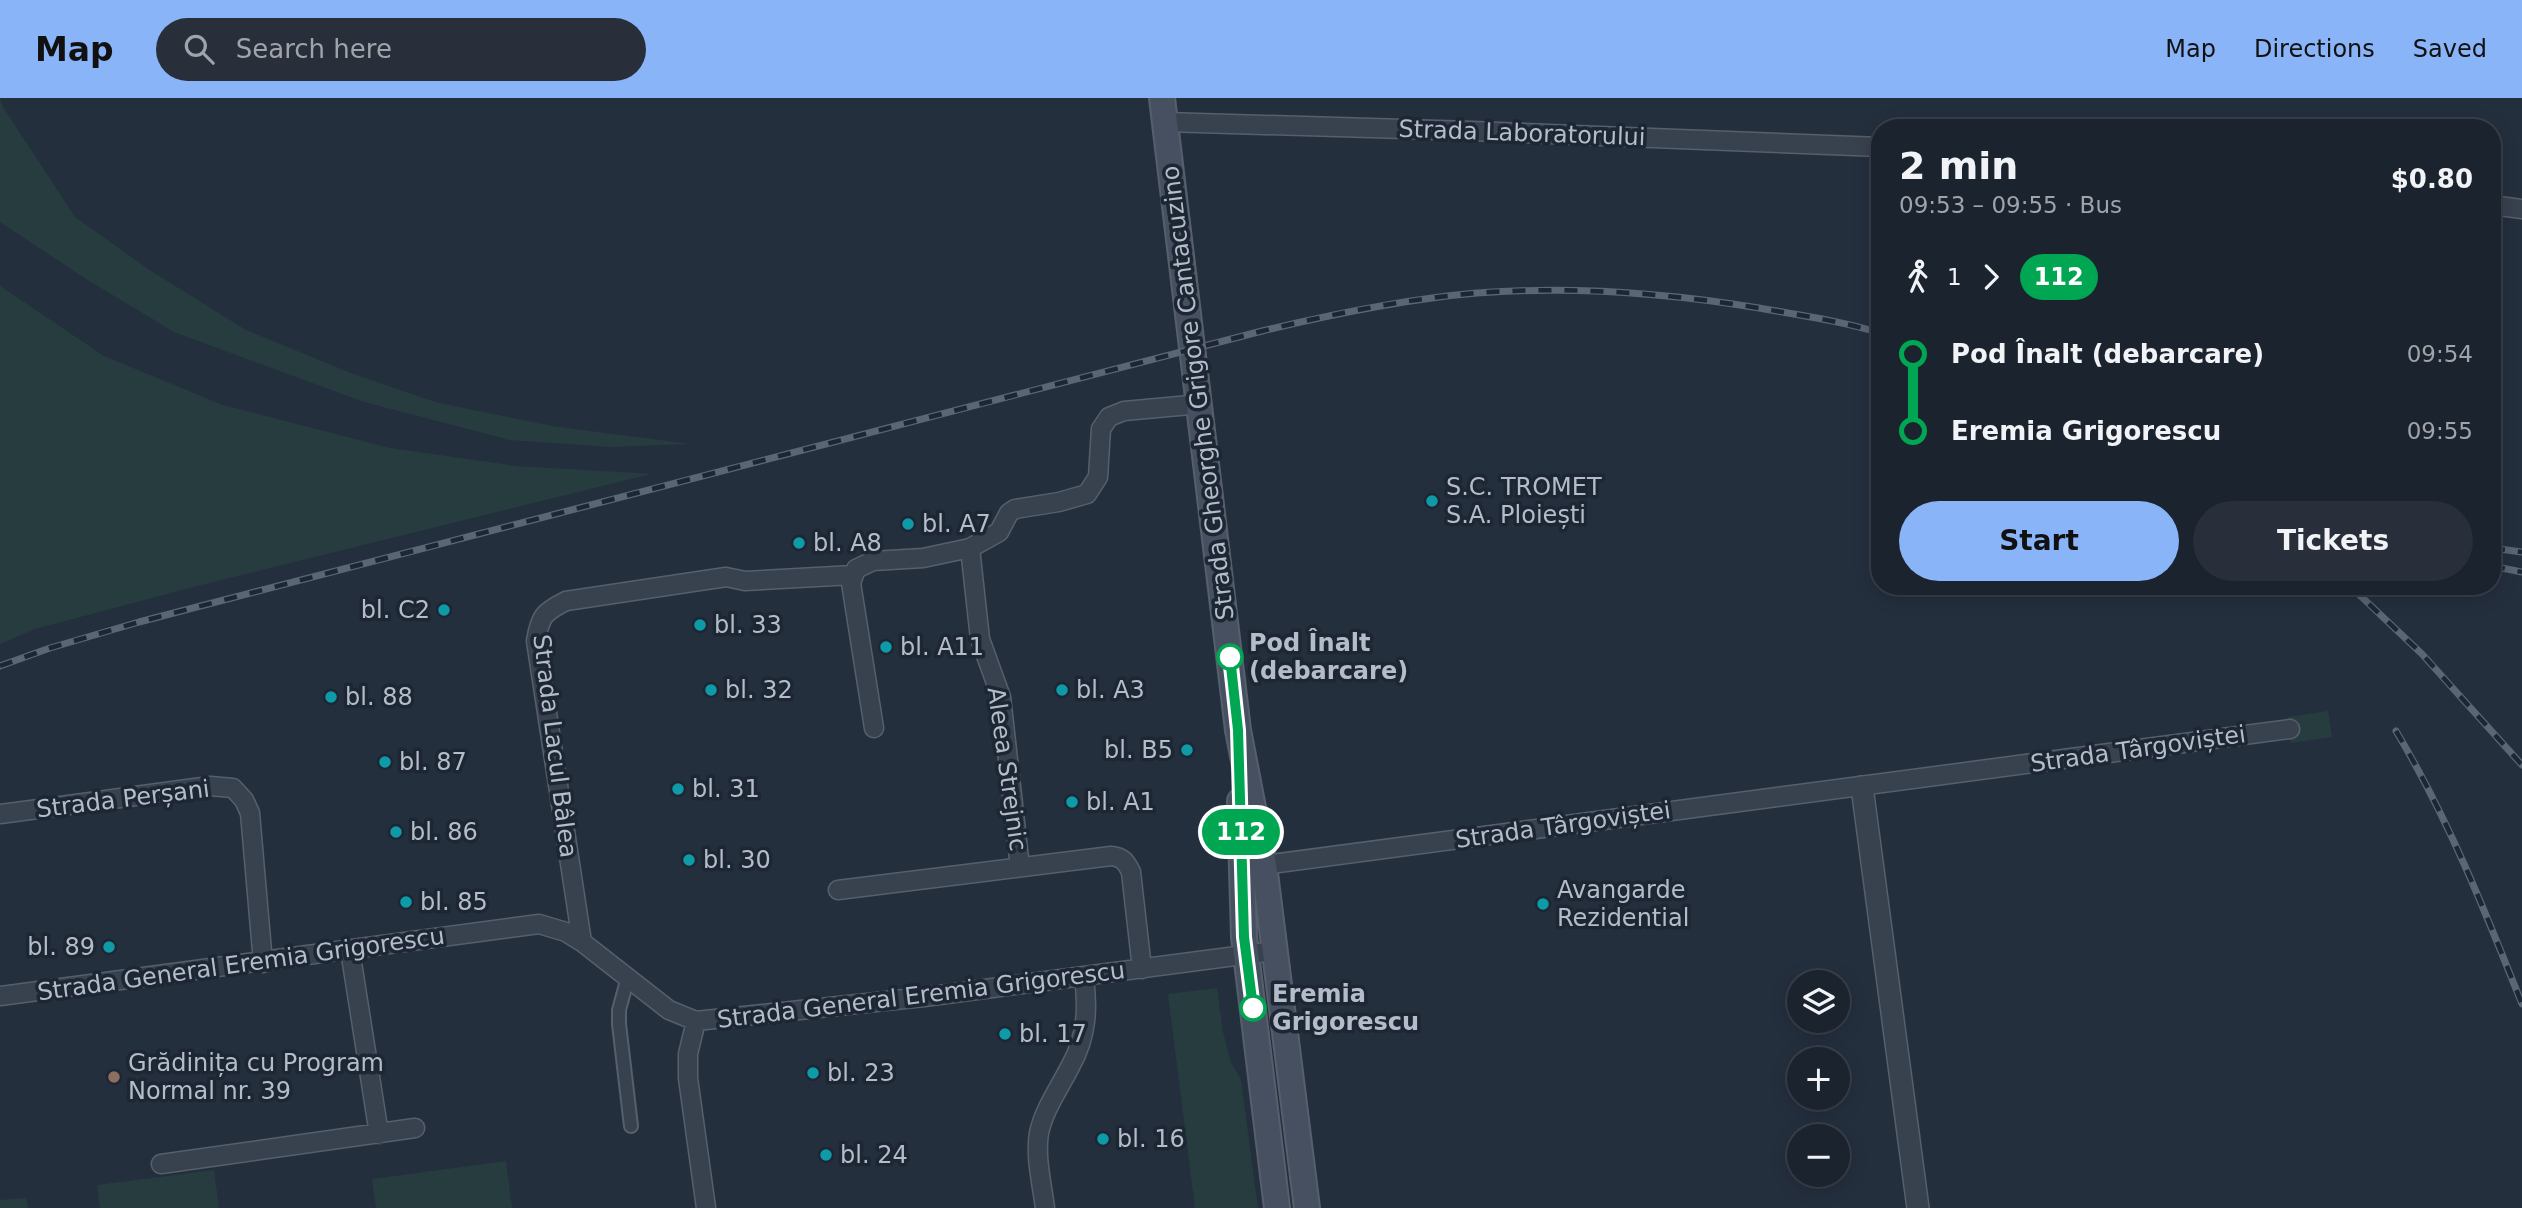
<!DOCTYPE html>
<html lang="en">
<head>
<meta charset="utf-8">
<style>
  body { margin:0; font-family:"DejaVu Sans",sans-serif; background:#282f3a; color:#f1f3f6; height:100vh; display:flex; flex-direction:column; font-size:26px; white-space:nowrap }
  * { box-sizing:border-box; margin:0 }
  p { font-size:23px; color:#a0a4aa }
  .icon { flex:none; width:38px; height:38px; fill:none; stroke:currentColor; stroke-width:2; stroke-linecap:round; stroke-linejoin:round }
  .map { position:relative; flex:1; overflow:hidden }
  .side { position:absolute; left:1871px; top:21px; width:630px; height:476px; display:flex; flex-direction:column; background:#1b232e; border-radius:28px; box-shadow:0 4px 18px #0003,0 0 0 2px #39404a }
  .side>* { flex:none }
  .badge { padding:0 14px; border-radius:23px; font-size:24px; line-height:46px }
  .fabs { position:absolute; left:1787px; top:872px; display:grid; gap:14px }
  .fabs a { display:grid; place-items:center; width:63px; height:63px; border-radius:50%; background:#1b232e; box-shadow:0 4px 18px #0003,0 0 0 2px #39404a; font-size:35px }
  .map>.badge { position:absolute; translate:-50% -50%; box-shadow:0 0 0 4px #fff }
  .legs { display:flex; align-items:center; gap:10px; height:77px; padding:0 28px; font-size:23px }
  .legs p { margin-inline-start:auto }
  .overview { display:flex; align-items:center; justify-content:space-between; height:119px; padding:0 28px }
  h1 { font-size:38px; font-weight:700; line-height:52px }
  .action { display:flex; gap:14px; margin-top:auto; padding:14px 28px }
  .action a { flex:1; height:80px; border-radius:42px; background:#8ab4f8; color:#111; font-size:28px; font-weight:700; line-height:80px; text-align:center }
  .action a+a { background:#282f3a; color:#f1f3f6 }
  ul { padding:0 28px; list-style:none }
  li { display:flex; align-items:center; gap:24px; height:77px; font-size:26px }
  li i { display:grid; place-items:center; width:10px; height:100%; margin:0 9px; background:currentColor }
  li i::after { content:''; width:18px; height:18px; margin:-9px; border:5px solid; border-radius:50%; background:#1b232e }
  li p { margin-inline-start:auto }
  li:first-child i { background:linear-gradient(#0000 50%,currentColor 0) }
  li:last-child i { background:linear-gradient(currentColor 50%,#0000 0) }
  header { display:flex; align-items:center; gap:42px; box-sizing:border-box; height:98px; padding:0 35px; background:#8ab4f8; color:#111 }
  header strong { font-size:33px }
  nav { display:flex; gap:38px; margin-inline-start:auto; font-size:24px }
  .search { width:490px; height:63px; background:#282f3a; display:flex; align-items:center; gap:18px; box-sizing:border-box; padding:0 24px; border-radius:38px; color:#a0a4aa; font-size:26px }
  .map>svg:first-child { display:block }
  .green { fill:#263c3f }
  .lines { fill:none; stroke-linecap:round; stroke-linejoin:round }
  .pedestrian-casing { stroke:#565f6c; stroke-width:16 }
  .minor-casing { stroke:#565f6c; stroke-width:21 }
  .tertiary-casing { stroke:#565f6c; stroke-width:24 }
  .secondary-casing { stroke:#565f6c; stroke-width:28 }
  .pedestrian { stroke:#38414e; stroke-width:12 }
  .minor { stroke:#38414e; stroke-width:18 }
  .tertiary { stroke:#38414e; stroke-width:21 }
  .secondary { stroke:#465061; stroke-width:24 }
  .rail-casing { stroke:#5a6575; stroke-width:7 }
  .rail { stroke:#1d2633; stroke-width:4.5; stroke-dasharray:13; stroke-linecap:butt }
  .line-1-casing { stroke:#fff; stroke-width:16 }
  .line-1 { stroke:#00a651; stroke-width:10 }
  .culture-dot { fill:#0f9aa8; stroke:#1d2633; stroke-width:2.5 }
  .stop-1-dot { fill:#fff; stroke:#00a651; stroke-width:3.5 }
  .education-dot { fill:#8d6e63; stroke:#1d2633; stroke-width:2.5 }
  .labels { text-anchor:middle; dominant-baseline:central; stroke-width:7; stroke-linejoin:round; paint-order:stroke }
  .street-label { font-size:24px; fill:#b4bcc9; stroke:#1d2633 }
  .poi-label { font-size:24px; fill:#b4bcc9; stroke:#1d2633; text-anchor:start }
  .stop-label { font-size:24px; font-weight:bold; fill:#b4bcc9; stroke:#1d2633; text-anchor:start }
</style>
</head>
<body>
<header>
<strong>Map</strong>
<div class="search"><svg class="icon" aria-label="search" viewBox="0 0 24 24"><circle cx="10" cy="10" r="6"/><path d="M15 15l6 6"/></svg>Search here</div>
<nav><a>Map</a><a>Directions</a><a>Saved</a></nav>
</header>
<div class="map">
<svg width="2522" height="1110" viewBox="0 0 2522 1110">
  <rect width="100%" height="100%" fill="#242f3e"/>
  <!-- green -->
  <path class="green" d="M0,1L3,9L75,119L151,173L246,232L351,275L435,304L552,328L690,346L611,349L510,342L364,304L174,234L86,181L0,124Z
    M0,188L104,258L223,307L390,350L517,368L651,376L201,487L35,531L0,546Z
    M2328,613L2332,639L2291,645L2288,619Z
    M1217,890L1223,934L1230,962L1241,982L1258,1110H1195L1168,896Z
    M506,1063L512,1110H376L372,1081Z
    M214,1072L219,1110H100L97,1087Z
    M26,1100L28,1110H0V1102Z"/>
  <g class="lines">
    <!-- pedestrian casing -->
    <g class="pedestrian-casing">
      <path id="pedestrian" d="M628,879L619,912V926L631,1028"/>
    </g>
    <!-- minor casing -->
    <g class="minor-casing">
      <path id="minor" d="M1165,24L1472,33L1880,49
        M2492,107L2522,111
        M970,450L980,541L1001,599L1020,769
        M874,630L851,485L856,471L873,463L923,460L970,450L999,434L1009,415L1015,411L1059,404L1087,396L1098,379L1101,331L1109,319L1124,313L1201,306
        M0,716L210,688L233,690L244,702L250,715L263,865
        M1264,767L2290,631
        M838,792L1111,758C1123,759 1126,764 1131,774L1142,871
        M582,844L536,543C540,518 544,514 566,503L726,479L745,483L853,477
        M350,852L379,1036
        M0,898L539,826L566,834L582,844L669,912L696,923L924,899L1274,853
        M696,923L688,956V980L706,1110
        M161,1066L415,1030
        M1045,1110C1042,1086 1035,1059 1039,1035C1044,1011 1060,989 1071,967C1087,938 1088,910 1084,879"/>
    </g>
    <!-- tertiary casing -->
    <g class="tertiary-casing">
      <path id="tertiary" d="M1862,689L1918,1110"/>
    </g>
    <!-- secondary casing -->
    <g class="secondary-casing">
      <path id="secondary" d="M1162,0L1238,632L1264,767L1307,1110
        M1240,703L1244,839L1277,1110"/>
    </g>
    <!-- pedestrian -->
    <use href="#pedestrian" class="pedestrian"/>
    <!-- minor -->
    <use href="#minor" class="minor"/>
    <!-- tertiary -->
    <use href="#tertiary" class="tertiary"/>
    <!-- secondary -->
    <use href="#secondary" class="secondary"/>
    <!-- rail casing -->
    <g class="rail-casing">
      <path id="rail" d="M2492,450L2522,454
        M2492,468L2522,474
        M2350,488L2422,556L2522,667
        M0,568L50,550L139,524L1262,233C1333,216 1405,201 1477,195C1571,188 1667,195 1759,210C1799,217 1841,223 1880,235
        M2396,633C2448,720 2485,813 2522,906"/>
    </g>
    <!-- rail -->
    <use href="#rail" class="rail"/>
  </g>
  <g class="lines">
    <!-- line-1 casing -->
    <g class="line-1-casing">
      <path id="line-1" d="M1230,559L1238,632L1244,839L1253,910"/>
    </g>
    <!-- line-1 -->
    <use href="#line-1" class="line-1"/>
  </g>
  <!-- markers -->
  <g class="culture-dot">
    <circle cx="1432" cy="403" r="7"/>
    <circle cx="908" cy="426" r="7"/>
    <circle cx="799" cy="445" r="7"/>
    <circle cx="444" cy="512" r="7"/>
    <circle cx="700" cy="527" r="7"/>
    <circle cx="886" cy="549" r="7"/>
    <circle cx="711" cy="592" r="7"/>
    <circle cx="1062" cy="592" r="7"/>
    <circle cx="331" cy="599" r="7"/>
    <circle cx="1187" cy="652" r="7"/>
    <circle cx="385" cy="664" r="7"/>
    <circle cx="678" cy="691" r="7"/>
    <circle cx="1072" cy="704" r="7"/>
    <circle cx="396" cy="734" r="7"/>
    <circle cx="689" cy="762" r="7"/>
    <circle cx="406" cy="804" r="7"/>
    <circle cx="1543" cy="806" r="7"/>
    <circle cx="109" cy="849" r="7"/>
    <circle cx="1005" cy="936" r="7"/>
    <circle cx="813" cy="975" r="7"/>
    <circle cx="1103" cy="1041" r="7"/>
    <circle cx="826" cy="1057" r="7"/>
  </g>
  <g class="stop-1-dot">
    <circle cx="1230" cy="559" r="12"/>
    <circle cx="1253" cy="910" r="12"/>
  </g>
  <circle class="education-dot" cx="114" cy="979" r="7"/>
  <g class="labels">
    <!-- street labels -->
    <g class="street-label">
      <text transform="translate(1522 35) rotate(2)">Strada Laboratorului</text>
      <text transform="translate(1198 295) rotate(-97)">Strada Gheorghe Grigore Cantacuzino</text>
      <text transform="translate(555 648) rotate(83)">Strada Lacul Bâlea</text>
      <text transform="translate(2138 651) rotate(-8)">Strada Târgoviștei</text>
      <text transform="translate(1007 671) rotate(82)">Aleea Strejnic</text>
      <text transform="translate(123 701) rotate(-7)">Strada Perșani</text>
      <text transform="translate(1563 727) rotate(-8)">Strada Târgoviștei</text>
      <text transform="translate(241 866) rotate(-8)">Strada General Eremia Grigorescu</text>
      <text transform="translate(921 897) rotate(-7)">Strada General Eremia Grigorescu</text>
    </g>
    <!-- poi labels -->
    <g class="poi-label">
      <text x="1446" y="389">S.C. TROMET<tspan x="1446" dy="28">S.A. Ploiești</tspan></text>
      <text x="922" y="426">bl. A7</text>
      <text x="813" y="445">bl. A8</text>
      <text x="430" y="512" text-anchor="end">bl. C2</text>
      <text x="714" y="527">bl. 33</text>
      <text x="900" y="549">bl. A11</text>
      <text x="725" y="592">bl. 32</text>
      <text x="1076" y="592">bl. A3</text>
      <text x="345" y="599">bl. 88</text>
      <text x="1173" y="652" text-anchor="end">bl. B5</text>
      <text x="399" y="664">bl. 87</text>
      <text x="692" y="691">bl. 31</text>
      <text x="1086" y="704">bl. A1</text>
      <text x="410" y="734">bl. 86</text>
      <text x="703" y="762">bl. 30</text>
      <text x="1557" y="792">Avangarde<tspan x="1557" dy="28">Rezidential</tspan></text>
      <text x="420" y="804">bl. 85</text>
      <text x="95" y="849" text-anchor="end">bl. 89</text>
      <text x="1019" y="936">bl. 17</text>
      <text x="128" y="965">Grădinița cu Program<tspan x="128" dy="28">Normal nr. 39</tspan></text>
      <text x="827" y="975">bl. 23</text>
      <text x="1117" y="1041">bl. 16</text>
      <text x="840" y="1057">bl. 24</text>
    </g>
    <!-- stop labels -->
    <g class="stop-label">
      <text x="1249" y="545">Pod Înalt<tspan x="1249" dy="28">(debarcare)</tspan></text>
      <text x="1272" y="896">Eremia<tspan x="1272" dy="28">Grigorescu</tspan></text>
    </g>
  </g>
</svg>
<div class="fabs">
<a><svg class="icon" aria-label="layers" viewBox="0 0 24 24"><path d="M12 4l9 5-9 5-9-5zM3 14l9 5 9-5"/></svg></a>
<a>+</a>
<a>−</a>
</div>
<b class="badge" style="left:1241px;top:734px;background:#00a651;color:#fff">112</b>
<section class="side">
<div class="overview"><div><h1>2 min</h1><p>09:53 – 09:55 · Bus</p></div><b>$0.80</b></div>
<div class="legs"><svg class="icon" aria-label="walk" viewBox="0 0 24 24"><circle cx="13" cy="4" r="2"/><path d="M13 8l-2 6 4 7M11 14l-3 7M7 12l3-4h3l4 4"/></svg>1<svg class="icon" aria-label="forward" viewBox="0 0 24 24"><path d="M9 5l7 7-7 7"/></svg><b class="badge" style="background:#00a651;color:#fff">112</b></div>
<ul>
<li><i style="color:#00a651"></i><b>Pod Înalt (debarcare)</b><p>09:54</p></li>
<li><i style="color:#00a651"></i><b>Eremia Grigorescu</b><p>09:55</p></li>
</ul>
<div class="action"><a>Start</a><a>Tickets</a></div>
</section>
</div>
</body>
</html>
